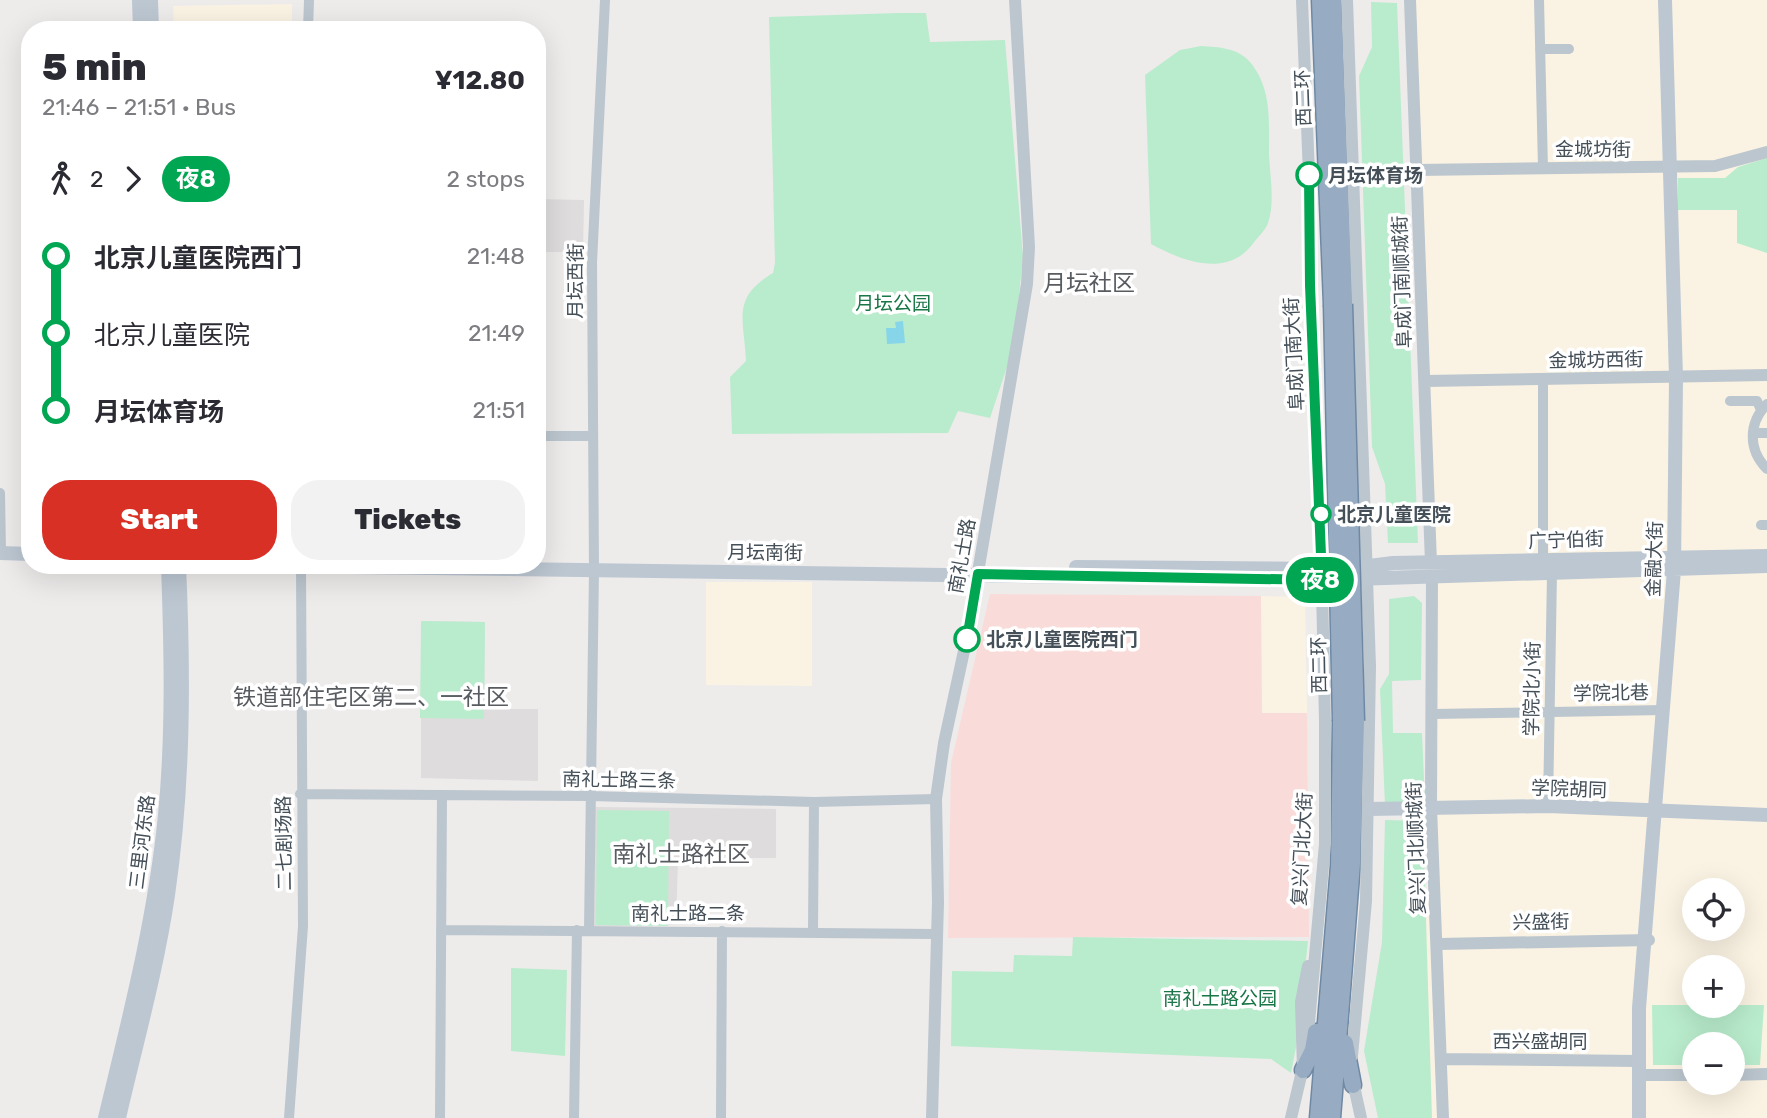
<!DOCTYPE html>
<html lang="en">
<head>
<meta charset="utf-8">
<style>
  body { margin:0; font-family:Rubik,"Noto Sans SC",sans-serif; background:#f2f2f3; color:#2b2b33; height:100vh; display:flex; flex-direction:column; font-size:26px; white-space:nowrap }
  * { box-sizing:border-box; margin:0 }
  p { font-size:23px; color:#7c7c81 }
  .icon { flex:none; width:38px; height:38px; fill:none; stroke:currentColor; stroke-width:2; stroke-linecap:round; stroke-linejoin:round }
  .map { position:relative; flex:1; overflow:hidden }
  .side { position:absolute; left:21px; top:21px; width:525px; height:553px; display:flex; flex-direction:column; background:#fff; border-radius:28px; box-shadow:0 7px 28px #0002 }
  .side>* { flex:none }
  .badge { padding:0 14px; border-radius:23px; font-size:24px; line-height:46px }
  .controls { position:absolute; left:1682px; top:878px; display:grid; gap:14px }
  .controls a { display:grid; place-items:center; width:63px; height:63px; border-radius:50%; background:#fff; box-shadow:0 7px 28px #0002; font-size:35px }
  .map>.badge { position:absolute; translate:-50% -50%; box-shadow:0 0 0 4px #fff }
  .legs { display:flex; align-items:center; gap:10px; height:77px; padding:0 21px; font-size:23px }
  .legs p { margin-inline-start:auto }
  .overview { display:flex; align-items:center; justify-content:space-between; height:119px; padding:0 21px }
  h1 { font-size:38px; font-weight:800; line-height:52px }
  .button { display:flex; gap:14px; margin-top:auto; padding:14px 21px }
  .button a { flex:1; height:80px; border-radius:28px; background:#d93025; color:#fff; font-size:28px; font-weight:800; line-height:80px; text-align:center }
  .button a+a { background:#f2f2f3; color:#2b2b33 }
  ul { padding:0 21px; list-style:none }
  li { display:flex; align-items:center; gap:24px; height:77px; font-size:26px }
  li i { display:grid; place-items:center; width:10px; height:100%; margin:0 9px; background:currentColor }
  li i::after { content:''; width:18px; height:18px; margin:-9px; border:5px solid; border-radius:50%; background:#fff }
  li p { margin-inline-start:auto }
  li:first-child i { background:linear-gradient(#0000 50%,currentColor 0) }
  li:last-child i { background:linear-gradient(currentColor 50%,#0000 0) }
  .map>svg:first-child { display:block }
  .commercial { fill:#faf3e3; fill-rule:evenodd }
  .education { fill:#dfdcdd }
  .medical { fill:#f9dcda }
  .green { fill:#b9eccc }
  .water { fill:#87d5e8 }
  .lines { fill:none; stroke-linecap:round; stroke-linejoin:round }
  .trunk-casing { stroke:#6f89a5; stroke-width:19 }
  .minor { stroke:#bcc6ce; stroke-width:10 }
  .tertiary { stroke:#bcc6ce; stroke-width:12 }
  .secondary { stroke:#bcc7d2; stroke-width:14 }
  .trunk { stroke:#97acc2; stroke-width:16 }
  .trunk-bridge-casing { stroke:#6f89a5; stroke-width:19; stroke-linecap:butt }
  .trunk-bridge { stroke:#97acc2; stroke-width:16 }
  .line-1-casing { stroke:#fff; stroke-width:16 }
  .line-1 { stroke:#00a651; stroke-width:10 }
  .stop-1-dot { fill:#fff; stroke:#00a651; stroke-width:3.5 }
  .labels { text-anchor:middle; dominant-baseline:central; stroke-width:7; stroke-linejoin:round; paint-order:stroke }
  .street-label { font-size:19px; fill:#444f58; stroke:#fff }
  .stop-label { font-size:19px; font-weight:bold; fill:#444f58; stroke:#fff; text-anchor:start }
  .park-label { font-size:19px; fill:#197646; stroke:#fff }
  .quarter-label { font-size:23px; fill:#585c60; stroke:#fff }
</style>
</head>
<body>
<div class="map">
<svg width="1767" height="1118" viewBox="0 0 1767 1118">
  <rect width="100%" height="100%" fill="#eeebeb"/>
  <!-- commercial -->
  <path class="commercial" d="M1410,0H1767V1118H1423L1432,576ZM1694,891H1732V929H1694ZM1694,968H1732V1006H1694ZM1694,1045H1732V1083H1694Z
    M292,4V30H174L173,6Z
    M706,582H812V686L706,685Z
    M1261,596L1301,597L1305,602L1307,713H1262Z"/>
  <!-- education -->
  <path class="education" d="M537,199L584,200L583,252H544L543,354H537Z
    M421,621L485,622L484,709H538V781L421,778Z
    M595,807L776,809V858H678L676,924L594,927Z"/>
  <!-- medical -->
  <path class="medical" d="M990,594L1261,596L1262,713H1307L1309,937L948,938L951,763Z"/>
  <!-- green -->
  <path class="green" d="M1371,2L1397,3L1418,543H1388L1385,484L1372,447L1359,76L1372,47Z
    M899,13H926L930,42L1005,40L1023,256L1014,346L990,418L958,411L948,433L732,434L730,377L746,361C744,318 731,298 773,273L775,263L769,17Z
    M1201,46C1219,47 1238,48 1250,62C1272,88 1269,122 1269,154C1270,175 1275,204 1268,223C1266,229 1259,236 1255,241C1229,279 1184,262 1151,244L1145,75L1180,50Z
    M1767,158V253L1737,243V210H1678V178H1725L1738,167Z
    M1414,596L1422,603L1421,680L1392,681L1393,733H1422L1425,803L1385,805L1380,689L1389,674V599Z
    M421,621L485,622L484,719L420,718Z
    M597,810L669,811L668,926L596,925Z
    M1385,820L1423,821L1432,1118H1378L1364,1051L1382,942Z
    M1073,937L1308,941L1298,1037L1291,1073L1271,1059L951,1046L952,971L1013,972L1014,955L1072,956Z
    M511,968L567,970L565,1056L511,1051Z
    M1652,1005H1764L1760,1065H1733L1732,1045H1694V1065H1653Z"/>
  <!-- water -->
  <path class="water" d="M903,321L905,343L887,344L886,328H896L895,322Z"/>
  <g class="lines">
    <!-- trunk casing -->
    <g class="trunk-casing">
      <path id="trunk" d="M1320,0L1332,305
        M1333,0L1344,304
        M1345,1043L1353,1085
        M1303,1070L1313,1050L1316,1032
        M1318,1118L1339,866L1341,721
        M1332,1118L1352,863L1356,721"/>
    </g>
    <!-- minor -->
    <path class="minor" d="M1539,0L1543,168
      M308,30L309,0
      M1540,49H1569
      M1543,381V560
      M1730,401H1757L1761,410
      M1767,404C1748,423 1748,450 1767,469
      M1753,433H1767
      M537,436H593
      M0,493L1,553
      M1761,525H1767
      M1432,714L1664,710
      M300,794L590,796L814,802L936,799
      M1548,806L1552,573
      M441,930L935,934
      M589,930L594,570L592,262L605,0
      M813,930L814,802
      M289,1118L303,926L301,567
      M440,1118L442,795
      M574,1118L577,930
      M721,1118L722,931"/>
    <!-- tertiary -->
    <path class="tertiary" d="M1302,0L1309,175L1310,285L1320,501L1325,721V844L1307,1045
      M1347,0L1370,666L1366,901L1352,1056
      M1410,0L1431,563
      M1417,170L1715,166L1767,152
      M1426,381L1767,375
      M1432,576L1431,807L1443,1118
      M1439,944L1649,940
      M1441,1059L1639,1061
      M1303,1069L1301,1002L1308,966
      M1639,1075H1694
      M1732,1075L1767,1074
      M1352,1077L1361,1118
      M932,1118L938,902L936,799L944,743L967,637L1027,284L1029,247L1015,0
      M1291,1118L1304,1063"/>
    <!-- secondary -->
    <path class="secondary" d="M139,0L140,30
      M151,0L152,30
      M0,553L30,554
      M207,565L1322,580L1767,566
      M1076,567L1345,569L1393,563L1767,556
      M1369,809L1548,806L1767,815
      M105,1118C129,1018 155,918 165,815C173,732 171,649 168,565
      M119,1118C136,1044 157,970 168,895C184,785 184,676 179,565
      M1639,1118V1008L1674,570L1676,378L1665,0"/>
    <!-- trunk -->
    <use href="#trunk" class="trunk"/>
    <!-- trunk-bridge casing -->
    <g class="trunk-bridge-casing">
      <path id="trunk-bridge" d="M1344,304L1356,721
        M1332,305L1341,721"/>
    </g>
    <!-- trunk-bridge -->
    <use href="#trunk-bridge" class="trunk-bridge"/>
  </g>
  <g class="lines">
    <!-- line-1 casing -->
    <g class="line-1-casing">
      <path id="line-1" d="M967,639L978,574L1322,580L1310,285L1309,175"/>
    </g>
    <!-- line-1 -->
    <use href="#line-1" class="line-1"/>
  </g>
  <!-- markers -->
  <g class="stop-1-dot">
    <circle cx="1309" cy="175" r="12"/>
    <circle cx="1321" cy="514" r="9"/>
    <circle cx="967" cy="639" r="12"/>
  </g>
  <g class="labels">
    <!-- street labels -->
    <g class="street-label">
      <text transform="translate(1303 98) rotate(-92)">西二环</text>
      <text x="1593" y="149">金城坊街</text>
      <text transform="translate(575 281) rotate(-90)">月坛西街</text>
      <text transform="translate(1402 282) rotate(-92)">阜成门南顺城街</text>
      <text transform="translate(1294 354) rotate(-93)">阜成门南大街</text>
      <text transform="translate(1596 360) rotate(-1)">金城坊西街</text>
      <text transform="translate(1566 540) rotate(-2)">广宁伯街</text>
      <text x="765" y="552">月坛南街</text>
      <text transform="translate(962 556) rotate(-80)">南礼士路</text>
      <text transform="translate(1654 559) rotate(-88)">金融大街</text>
      <text transform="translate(1319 665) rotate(-91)">西二环</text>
      <text transform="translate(1532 689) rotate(-89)">学院北小街</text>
      <text transform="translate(1611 693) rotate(-1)">学院北巷</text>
      <text transform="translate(619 780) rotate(1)">南礼士路三条</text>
      <text transform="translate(1569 789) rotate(2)">学院胡同</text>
      <text transform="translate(142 842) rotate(-83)">三里河东路</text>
      <text transform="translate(284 843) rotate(-91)">二七剧场路</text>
      <text transform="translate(1416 848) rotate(-92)">复兴门北顺城街</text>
      <text transform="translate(1302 849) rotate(-87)">复兴门北大街</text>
      <text x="688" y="913">南礼士路二条</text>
      <text transform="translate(1541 922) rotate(-1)">兴盛街</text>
      <text x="1540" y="1041">西兴盛胡同</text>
    </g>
    <!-- stop labels -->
    <g class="stop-label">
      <text x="1328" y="175">月坛体育场</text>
      <text x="1337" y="514">北京儿童医院</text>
      <text x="986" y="639">北京儿童医院西门</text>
    </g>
    <!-- park labels -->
    <g class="park-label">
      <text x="893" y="303">月坛公园</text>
      <text x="1220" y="998">南礼士路公园</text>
    </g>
    <!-- quarter labels -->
    <g class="quarter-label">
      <text x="1089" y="283">月坛社区</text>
      <text x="371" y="697">铁道部住宅区第二、一社区</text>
      <text x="681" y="854">南礼士路社区</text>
    </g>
  </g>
</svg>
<div class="controls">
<a><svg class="icon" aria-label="locate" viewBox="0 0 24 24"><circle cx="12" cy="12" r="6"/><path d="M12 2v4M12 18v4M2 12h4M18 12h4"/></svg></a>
<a>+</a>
<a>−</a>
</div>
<b class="badge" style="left:1320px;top:580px;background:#00a651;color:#fff">夜8</b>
<section class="side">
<div class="overview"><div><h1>5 min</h1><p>21:46 – 21:51 · Bus</p></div><b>¥12.80</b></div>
<div class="legs"><svg class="icon" aria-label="walk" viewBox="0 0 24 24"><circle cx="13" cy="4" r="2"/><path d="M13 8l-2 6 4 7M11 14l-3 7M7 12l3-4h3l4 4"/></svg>2<svg class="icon" aria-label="forward" viewBox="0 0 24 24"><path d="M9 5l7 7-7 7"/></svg><b class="badge" style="background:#00a651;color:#fff">夜8</b><p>2 stops</p></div>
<ul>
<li><i style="color:#00a651"></i><b>北京儿童医院西门</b><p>21:48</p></li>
<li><i style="color:#00a651"></i><span>北京儿童医院</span><p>21:49</p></li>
<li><i style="color:#00a651"></i><b>月坛体育场</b><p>21:51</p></li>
</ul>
<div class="button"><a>Start</a><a>Tickets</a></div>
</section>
</div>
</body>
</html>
